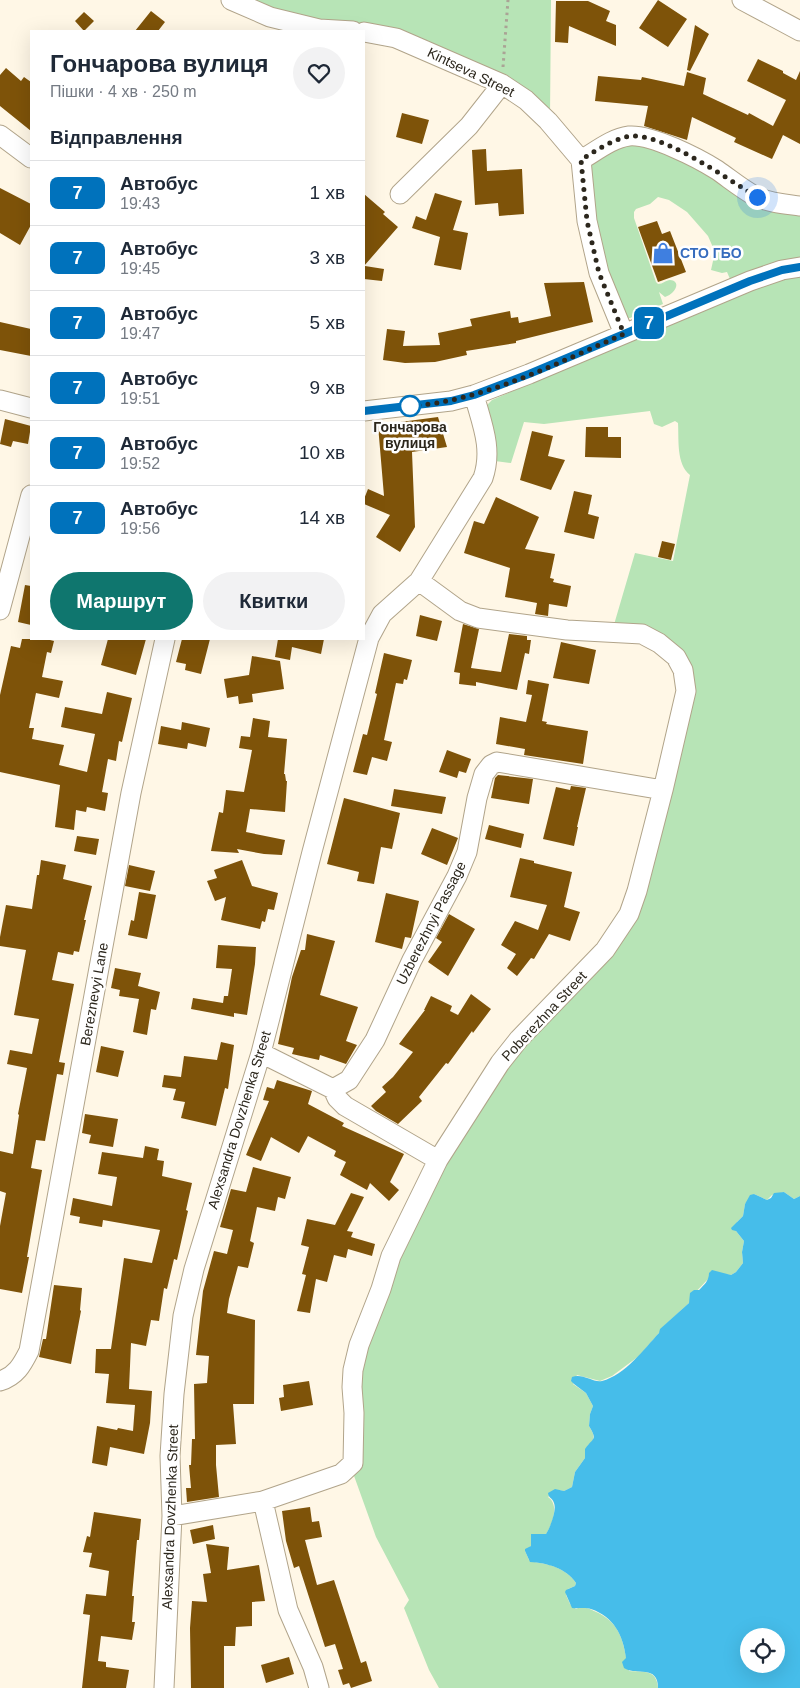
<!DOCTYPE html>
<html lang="uk">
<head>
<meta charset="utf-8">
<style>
  body { margin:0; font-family:Helvetica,sans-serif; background:#f2f2f3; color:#1f2937; height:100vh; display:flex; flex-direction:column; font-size:19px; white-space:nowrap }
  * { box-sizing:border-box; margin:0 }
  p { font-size:16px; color:#747a83 }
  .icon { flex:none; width:28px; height:28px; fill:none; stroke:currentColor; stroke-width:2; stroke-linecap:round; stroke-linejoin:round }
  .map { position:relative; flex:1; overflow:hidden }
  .side { position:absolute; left:30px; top:30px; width:335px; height:610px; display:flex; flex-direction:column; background:#fff; border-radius:0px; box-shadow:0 5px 20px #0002 }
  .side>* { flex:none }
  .badge { padding:0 10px; border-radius:8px; font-size:18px; line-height:32px }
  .controls { position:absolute; left:740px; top:1628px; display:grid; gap:10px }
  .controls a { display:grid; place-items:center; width:45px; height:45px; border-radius:50%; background:#fff; box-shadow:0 5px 20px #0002; font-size:25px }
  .you { position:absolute; width:25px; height:25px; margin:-12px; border:4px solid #fff; border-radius:50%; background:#1a73e8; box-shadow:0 0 0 8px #1a73e833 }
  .map>.badge { position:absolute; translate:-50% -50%; box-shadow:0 0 0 2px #fff }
  h2 { padding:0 20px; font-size:19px; line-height:45px }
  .round { display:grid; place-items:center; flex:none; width:52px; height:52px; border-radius:26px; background:#f2f2f3 }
  .head { display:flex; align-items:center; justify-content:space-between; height:85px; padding:0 20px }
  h1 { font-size:24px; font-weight:700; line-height:38px }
  .action { display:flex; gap:10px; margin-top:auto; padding:10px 20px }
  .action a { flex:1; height:58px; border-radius:30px; background:#0f766e; color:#fff; font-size:20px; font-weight:700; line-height:58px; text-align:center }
  .action a+a { background:#f2f2f3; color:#1f2937 }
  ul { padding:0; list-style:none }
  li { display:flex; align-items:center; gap:15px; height:65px; padding:0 20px; border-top:1px solid #e0e1e3 }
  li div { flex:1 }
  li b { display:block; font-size:19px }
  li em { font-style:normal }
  li .badge { min-width:55px; font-weight:700; text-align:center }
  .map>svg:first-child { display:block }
  .green { fill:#b7e4b6 }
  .water { fill:#46bdea; fill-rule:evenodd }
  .building { fill:#7e5309 }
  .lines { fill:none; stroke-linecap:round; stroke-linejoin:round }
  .minor-casing { stroke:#b1a48a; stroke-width:21 }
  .path { stroke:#aaa395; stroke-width:3; stroke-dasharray:2.5 4; stroke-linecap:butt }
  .minor { stroke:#fff; stroke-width:19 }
  .line-casing { stroke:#fff; stroke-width:11 }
  .line { stroke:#0072bc; stroke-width:8 }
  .walk { stroke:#2c271d; stroke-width:5; stroke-dasharray:0 9 }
  .stop-dot { fill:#fff; stroke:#0072bc; stroke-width:2.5 }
  .labels { text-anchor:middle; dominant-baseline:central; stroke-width:5; stroke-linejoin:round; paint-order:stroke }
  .street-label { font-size:14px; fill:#2c271d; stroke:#fff }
  .shop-label { font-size:14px; font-weight:bold; fill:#366cbe; stroke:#fff; text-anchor:start }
  .stop-label { font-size:14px; font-weight:bold; fill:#2c271d; stroke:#fff }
</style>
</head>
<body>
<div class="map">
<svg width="800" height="1688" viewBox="0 0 800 1688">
  <rect width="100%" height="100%" fill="#fff7e6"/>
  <!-- green -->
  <path class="green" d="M241,0H551L550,117L448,58L320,25Z
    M642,141L800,211V259L730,279L727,272L722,273L711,270L715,252L708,236L687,212L669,200L658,197L650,204L636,209L634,212V218L656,282L658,284C663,284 666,280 670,280C682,281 675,294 665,297L659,292L663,304L630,318H625L615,305L592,219L589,163L604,151Z
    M800,273V1196L794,1199L784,1192L772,1195L767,1200L754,1194L745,1204L743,1216L737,1222L736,1231L744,1241L742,1252L743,1263L736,1272L731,1275L722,1274L709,1278L691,1297L689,1303L665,1325L659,1333L639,1356L612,1376L600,1381L577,1375L573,1384L586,1393L593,1406L590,1414L589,1426C593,1433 595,1435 592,1443L588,1445L585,1458L575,1472L572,1487L564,1491L558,1490L548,1497C560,1505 552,1525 546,1534H535L531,1541V1546L525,1551L529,1560C533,1562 536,1562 540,1563C554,1565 568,1571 576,1583L575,1586L568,1589L566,1595L570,1604L576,1609C582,1606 588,1608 594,1611C623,1623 623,1644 629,1671C643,1672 657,1669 658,1688H439L429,1670L404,1608L409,1600L376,1537L353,1473L358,1369L408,1226L485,1090L616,941L688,667L613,628L635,553L673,561L690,475C676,464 679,439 678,423L675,421L662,427L654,424L650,411L544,424L524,422L511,463L495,461L487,415V405L492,400L754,287Z"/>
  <!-- water -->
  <path class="water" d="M784,1192L794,1199L800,1196V1688H658C658,1664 636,1676 624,1668L622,1662L626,1658C623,1635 614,1617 591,1609C584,1607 578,1609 572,1608L565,1592L566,1590L575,1586L576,1583C566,1568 547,1563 530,1562L525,1551V1549L531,1546V1534H546C550,1528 557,1510 554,1503C552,1497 549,1499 548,1493L555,1489L564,1491L572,1487L575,1472L585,1458V1449C593,1437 598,1441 589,1426L590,1414L593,1406L586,1393L574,1384L571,1381L572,1377C583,1373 593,1383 602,1381C625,1375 644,1349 659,1333L660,1329L689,1303L690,1293L694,1290H699C704,1285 709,1281 709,1273L712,1270L731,1275L736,1272L743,1263L742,1252L744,1241L736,1231L732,1230L731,1228L743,1216L745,1204L750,1195L754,1194L767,1200L771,1198L774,1193ZM749,1636H776V1664H749Z"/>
  <!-- building -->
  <path class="building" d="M658,0L687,19L668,47L639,28Z
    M556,1H588L610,11L606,21L616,25V46L569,26L568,43L555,42Z
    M151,11L165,22L158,31H135Z
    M84,12L94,21L84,31L75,21Z
    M695,25L709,34L690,71L687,70Z
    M758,59L783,71V73L796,80L800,71V144L783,135L772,159L734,142L736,138L692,117L687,140L644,126L648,106L595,101L598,76L641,80L642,77L684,86L687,72L706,78L703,94L748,115L749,113L773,126L786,100L747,81Z
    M6,68L21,81L24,77L31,82V131L0,106V75Z
    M402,113L429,120L422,144L396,137Z
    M486,149L487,171L522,169L524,214L499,216L498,203L475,205L472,150Z
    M0,188L31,204V225L20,245L0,233Z
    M435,193L462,201L453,230L468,233L461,270L434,265L440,237L412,228L416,216L426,220Z
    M364,194L385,212L383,214L398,227L364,266Z
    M657,221L662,234L670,231L686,272L658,282L638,227Z
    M365,266L384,269L382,281L364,279Z
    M584,282L593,322L516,341V343L466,351L467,355L435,362L405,363L383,360L387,329L405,331L403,346L440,345L438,333L472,326L470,319L510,311L511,318L518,317L519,323L551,316L544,283Z
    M0,322L31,329V356L0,350Z
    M438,417L447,447L412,452L415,527L400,552L376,537L390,515L364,504V499L368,489L384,496L378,425Z
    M5,419L31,426L28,444L13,441L11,447L0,444Z
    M586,427H608V437H621V458L585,457Z
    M532,431L553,436L548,456L565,460L551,490L520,480Z
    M574,491L592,495L588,514L599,517L594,539L564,532Z
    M496,497L539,517L525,549L555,554L550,578L554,579L553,582L571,586L567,607L549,604L548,616L535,614L537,603L505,597L510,568L464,553L474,521L484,524Z
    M662,541L675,544L671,560L658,557Z
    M25,585L31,586V625L18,622Z
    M420,615L442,621L437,641L416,636Z
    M463,624L479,629L471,668L501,672L509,634L527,636V640H531L529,654L525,653L517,690L476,682V686L459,684L460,673L454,672Z
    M22,639H46L54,641L51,653L47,652L42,677L63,681L59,698L36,693L29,728H34L32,739L64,745L59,765L87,772L95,734L61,727L65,707L102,714L107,692L132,698L122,742L119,741L116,761L108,759L102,792L108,793L105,811L87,807L86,812L76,810L74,830L55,827L60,785L0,772V695L11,646L20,648Z
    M108,639H146L136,675L101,665Z
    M182,639H210L201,674L185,670L186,664L176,662Z
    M278,639H324L321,654L292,647L290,660L275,657Z
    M561,642L596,650L589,684L553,678Z
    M384,653L412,660L407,680L404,679L403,684L396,683L384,740L392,742L387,761L372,757L367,775L353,772L363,734L367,735L377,694L375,693Z
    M252,656L280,661L284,689L252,694L253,702L239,704L238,696L227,698L224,679L249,675Z
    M528,680L549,684L542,721L547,722L546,724L588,731L583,764L524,755L525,749L496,744L500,717L526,722L532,695L526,694Z
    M253,718L270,721L268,737L287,739L284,774H285L286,781H287L285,812L250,809L246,832L285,840L282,855L264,854L237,849L239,853L211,851L219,812L223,813L226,790L244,792L252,750L239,748L241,736L250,737Z
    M182,722L210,728L206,747L188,743L187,749L158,744L161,726L181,730Z
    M447,750L471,759L466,773L459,771L457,778L439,772Z
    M498,775L533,779L529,804L491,798L495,778Z
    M571,786L586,788L577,827H578L574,846L543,839L556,787L570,790Z
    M394,789L446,797L442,814L391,806Z
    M344,798L400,813L392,849L381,847L374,884L357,881L359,872L327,864Z
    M489,825L524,834L521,848L485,839Z
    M432,828L458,838L447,865L421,854Z
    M77,836L99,839L96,855L74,851Z
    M520,858L534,861V863L572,872L564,907L580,912L570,941L549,934L534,959L531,958L517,976L507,968L516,954L501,945L515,921L538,930L547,905L510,897Z
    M41,860L66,865L63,879L92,886L84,920H86L79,952L74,951L73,955L58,952L52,980L74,984L59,1062L65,1063L63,1075L57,1074L45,1141L36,1140L31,1168L42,1170L27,1257H29L22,1293L0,1289V1226L6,1193L0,1191V1151L13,1154L19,1115L18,1114L27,1068L7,1064L10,1050L32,1054L39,1019L14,1015L26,950L0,946V937L6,905L32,909L37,875H39Z
    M242,860L252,886L278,893L274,910L268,909L265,922L262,921L260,929L221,920L226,897L215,901L207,881L217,878L214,870Z
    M129,865L155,871L150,891L125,886Z
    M139,892L156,895L147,939L128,935L131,920L134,921Z
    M386,893L419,901L411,938L405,937L402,949L375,942Z
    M449,914L475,929L448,976L428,962L442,942L436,938Z
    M307,934L335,941L320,995L358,1007L346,1041L357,1045L346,1064L320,1055L319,1060L292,1054L294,1048L278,1044L292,977L301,950H305Z
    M218,945L256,947L255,964L247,1015L234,1013V1017L191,1009L193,998L223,1003L224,996H228L232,969L216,968Z
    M115,968L141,973L138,986L160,992L156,1010L151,1009L147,1035L133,1032L139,999L119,996L120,990L111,988Z
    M471,994L491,1009L473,1033L472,1031L448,1064L446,1063L419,1097L422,1101L398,1124L376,1111L371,1106L386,1092L382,1087L393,1077L413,1052L399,1044L425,1010H424L431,996L452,1006L450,1011L458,1015Z
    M221,1042L234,1045L228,1089L225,1088L216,1126L181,1118L185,1102L173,1100L176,1089L162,1087L164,1075L181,1077L184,1056L217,1060Z
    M101,1046L124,1051L118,1077L96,1072Z
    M277,1080L312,1091L308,1104L344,1123L342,1126L404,1154L390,1182L399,1190L389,1201L370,1183L367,1190L340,1175L346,1162L334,1156L336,1151L308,1136L299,1153L271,1137L261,1161L246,1155L269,1101L263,1100L267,1087L274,1089Z
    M85,1114L118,1119L113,1147L89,1143L91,1135L82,1133Z
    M145,1146L159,1149L157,1160L164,1161L162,1176L192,1183L186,1210L188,1211L177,1260L174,1259L167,1289L164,1288L159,1321L151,1320L146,1346L131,1343L129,1389L152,1391L150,1423L144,1454L110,1447L107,1466L92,1463L97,1426L117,1430L118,1428L133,1431L135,1405L106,1403L109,1374L95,1373L96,1349H111L124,1258L152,1263L160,1230L103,1220L102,1227L79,1223L80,1217L70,1215L73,1198L112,1206L117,1177L98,1174L102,1152L143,1158Z
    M253,1167L291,1177L285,1199L278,1197L275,1211L257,1207L250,1241L254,1243L248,1268L238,1266L229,1299L227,1313L255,1320L254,1404H233L236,1444L216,1445V1465L219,1497L187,1502L186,1488H191L189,1465H191L192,1439H195L194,1384L207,1383L209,1356L196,1355L203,1291L214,1251L227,1254L233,1230L220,1227L231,1189L246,1192Z
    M351,1193L364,1197L347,1231L353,1232L351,1237L375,1244L372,1256L348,1249L346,1258L334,1255L327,1282L316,1279L310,1313L297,1311L306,1275L302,1274L309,1247L301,1245L307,1219L335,1225Z
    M54,1285L82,1288L80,1310L81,1311L71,1364L39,1357L43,1339H46Z
    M309,1381L313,1405L281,1411L279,1398L284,1397L283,1385Z
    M310,1507L312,1522L319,1521L322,1537L305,1540L317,1585L334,1580L361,1663L366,1661L372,1681L351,1688L349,1683L343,1685L338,1670L343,1669L335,1644L325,1647L299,1566L294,1568L286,1541L282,1511Z
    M94,1512L141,1519L139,1540H137L132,1596H134L132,1622H135L132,1640L101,1636L98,1661L106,1662V1667L129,1670L126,1688H82L90,1615L83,1614L86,1594L106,1596L109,1571L89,1567L92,1553L83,1552L87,1536L90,1537Z
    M213,1525L215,1539L193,1544L190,1530Z
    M206,1544L229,1547L227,1570L259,1565L265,1601L252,1602V1626L236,1627L235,1646H224V1688H191L190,1628L192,1601L207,1602L203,1574L211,1573Z
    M289,1657L294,1674L266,1683L261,1665Z"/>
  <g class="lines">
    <!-- minor casing -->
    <g class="minor-casing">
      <path id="minor" d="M231,0L270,17L319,29L353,31
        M742,0L800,31
        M364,32L396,38L502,84L526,100L548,121L581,160
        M0,135L31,158
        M581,160C595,152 612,138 629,136C651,134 698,158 717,170C730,179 742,189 755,196C769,203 785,204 800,206
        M581,160L587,221L599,273L624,334
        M400,194L469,126L502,84
        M0,400L31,408
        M364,411L451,401L474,395L529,374L750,281L782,270L800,267
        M0,610L31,495
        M261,1053L333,1089L337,1098L345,1106L438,1160
        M333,1089L349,1080L375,1040L412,960L457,876L467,852L477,798L484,774L491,765L497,762L663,790
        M0,1381C16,1376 22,1365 29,1351L131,793L165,639
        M263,1501L288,1610L313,1667L319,1688
        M172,1516L263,1501L341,1474L353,1463L354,1413L352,1387L353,1370L359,1345L381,1289L391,1256L438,1160L500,1063L519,1039L605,950L629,914L637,891L663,790L686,691L683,670L676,657L659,643L642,634L567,630L478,618L460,611L419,581
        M164,1688L172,1516L170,1456L174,1394L183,1316L194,1269L261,1053L312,852L369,638L382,614L419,581L483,478C493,449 482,424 474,395"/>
    </g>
    <!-- path -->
    <path class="path" d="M503,67L508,0"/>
    <!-- minor -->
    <use href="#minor" class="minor"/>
  </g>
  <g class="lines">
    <!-- line casing -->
    <g class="line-casing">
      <path id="line" d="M364,411L451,401L474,395L529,374L750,281L782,270L800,267"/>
    </g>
    <!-- line -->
    <use href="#line" class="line"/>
    <!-- walk -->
    <path class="walk" d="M410,406C481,402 557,363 624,334L599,273L587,221L581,160C595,151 610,141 626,137C657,128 730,181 757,197"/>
  </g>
  <!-- icons -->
  <defs>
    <g id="shop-bare" transform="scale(1.725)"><path d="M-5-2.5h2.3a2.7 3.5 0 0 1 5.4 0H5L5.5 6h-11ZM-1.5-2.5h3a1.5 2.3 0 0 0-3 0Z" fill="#3f7fe0" stroke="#fff" stroke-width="2.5" paint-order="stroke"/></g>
  </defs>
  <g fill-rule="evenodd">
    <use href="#shop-bare" x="663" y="253"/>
  </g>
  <!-- markers -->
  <circle class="stop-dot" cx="410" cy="406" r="10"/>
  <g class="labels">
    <!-- street labels -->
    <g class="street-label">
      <text transform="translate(471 72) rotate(26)">Kintseva Street</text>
      <text transform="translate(431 923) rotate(-63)">Uzberezhnyi Passage</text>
      <text transform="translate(94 994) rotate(-80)">Bereznevyi Lane</text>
      <text transform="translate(544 1016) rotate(-47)">Poberezhna Street</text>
      <text transform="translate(239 1120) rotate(-73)">Alexsandra Dovzhenka Street</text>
      <text transform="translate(170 1517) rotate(-88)">Alexsandra Dovzhenka Street</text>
    </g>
    <!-- shop labels -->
    <g class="shop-label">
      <text x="680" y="253">СТО ГБО</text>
    </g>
    <!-- stop labels -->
    <g class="stop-label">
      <text x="410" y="427">Гончарова<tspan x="410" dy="16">вулиця</tspan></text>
    </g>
  </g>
</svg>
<div class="controls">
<a><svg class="icon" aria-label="locate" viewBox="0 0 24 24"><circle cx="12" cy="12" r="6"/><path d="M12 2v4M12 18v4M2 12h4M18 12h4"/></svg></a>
</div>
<div class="you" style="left:757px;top:197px"></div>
<b class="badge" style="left:649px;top:323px;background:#0072bc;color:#fff">7</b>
<section class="side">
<div class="head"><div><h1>Гончарова вулиця</h1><p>Пішки · 4 хв · 250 m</p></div><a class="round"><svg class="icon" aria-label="heart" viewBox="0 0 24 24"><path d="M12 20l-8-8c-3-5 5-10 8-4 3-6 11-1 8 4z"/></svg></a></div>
<h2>Відправлення</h2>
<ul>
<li><span class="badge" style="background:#0072bc;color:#fff">7</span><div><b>Автобус</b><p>19:43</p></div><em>1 хв</em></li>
<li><span class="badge" style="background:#0072bc;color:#fff">7</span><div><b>Автобус</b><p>19:45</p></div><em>3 хв</em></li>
<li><span class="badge" style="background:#0072bc;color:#fff">7</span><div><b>Автобус</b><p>19:47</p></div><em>5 хв</em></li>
<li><span class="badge" style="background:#0072bc;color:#fff">7</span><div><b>Автобус</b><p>19:51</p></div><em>9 хв</em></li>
<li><span class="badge" style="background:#0072bc;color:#fff">7</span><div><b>Автобус</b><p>19:52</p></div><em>10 хв</em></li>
<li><span class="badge" style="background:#0072bc;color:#fff">7</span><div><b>Автобус</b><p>19:56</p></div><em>14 хв</em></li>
</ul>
<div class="action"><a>Маршрут</a><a>Квитки</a></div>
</section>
</div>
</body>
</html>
